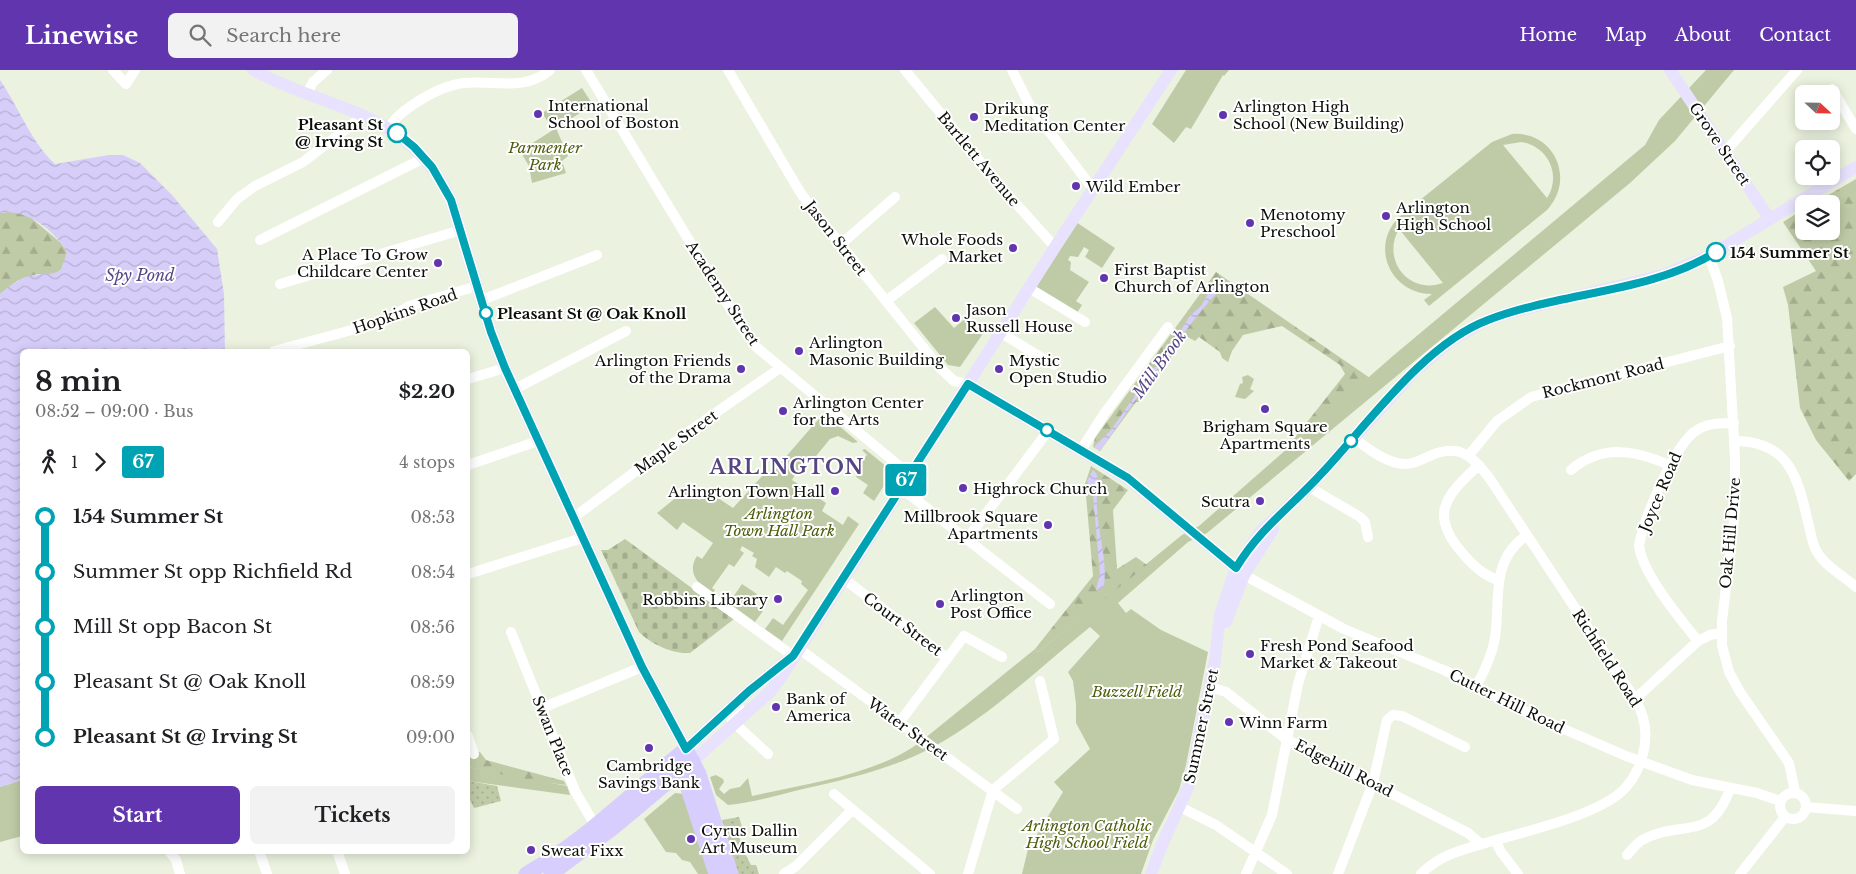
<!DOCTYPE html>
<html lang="en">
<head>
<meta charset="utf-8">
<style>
  body { margin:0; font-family:"Libre Baskerville",serif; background:#f2f2f2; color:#202124; height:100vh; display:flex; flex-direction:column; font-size:19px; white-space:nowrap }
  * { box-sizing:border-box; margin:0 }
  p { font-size:16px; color:#757577 }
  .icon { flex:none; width:28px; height:28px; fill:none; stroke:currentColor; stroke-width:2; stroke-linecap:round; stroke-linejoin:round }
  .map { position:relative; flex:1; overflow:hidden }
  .sheet { position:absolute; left:20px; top:279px; width:450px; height:505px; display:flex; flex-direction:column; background:#fff; border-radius:8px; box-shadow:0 2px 12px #0003 }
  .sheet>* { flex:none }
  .badge { padding:0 10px; border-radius:4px; font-size:18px; line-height:32px }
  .needle { width:32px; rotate:112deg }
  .controls { position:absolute; left:1795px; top:15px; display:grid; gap:10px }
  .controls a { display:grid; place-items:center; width:45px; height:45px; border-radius:8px; background:#fff; box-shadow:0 2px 12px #0003; font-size:25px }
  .map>.badge { position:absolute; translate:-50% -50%; box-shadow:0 0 0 2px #fff }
  .legs { display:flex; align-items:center; gap:8px; height:55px; padding:0 15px; font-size:16px }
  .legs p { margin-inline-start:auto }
  .overview { display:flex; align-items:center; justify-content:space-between; height:85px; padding:0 15px }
  h1 { font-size:28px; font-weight:800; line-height:38px }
  .action { display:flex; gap:10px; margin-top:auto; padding:10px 15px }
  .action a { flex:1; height:58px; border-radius:8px; background:#6035ad; color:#fff; font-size:20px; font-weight:800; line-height:58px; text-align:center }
  .action a+a { background:#f2f2f2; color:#202124 }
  ul { padding:0 15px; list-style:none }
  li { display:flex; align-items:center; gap:18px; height:55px; font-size:19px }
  li i { display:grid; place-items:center; width:8px; height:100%; margin:0 6px; background:currentColor }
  li i::after { content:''; width:12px; height:12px; margin:-6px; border:4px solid; border-radius:50%; background:#fff }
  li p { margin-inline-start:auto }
  li:first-child i { background:linear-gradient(#0000 50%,currentColor 0) }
  li:last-child i { background:linear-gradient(currentColor 50%,#0000 0) }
  header { display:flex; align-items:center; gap:30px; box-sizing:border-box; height:70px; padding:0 25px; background:#6035ad; color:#fff }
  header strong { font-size:24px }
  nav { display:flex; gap:28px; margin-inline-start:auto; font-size:18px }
  .search { width:350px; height:45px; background:#f2f2f2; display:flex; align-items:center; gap:12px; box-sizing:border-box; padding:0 18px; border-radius:8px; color:#757577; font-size:19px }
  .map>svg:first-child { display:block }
  .green { fill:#bfcba7; fill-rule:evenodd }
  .forest { fill:url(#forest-firs) }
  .cemetery { fill:url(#cemetery-stones) }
  .garden { fill:url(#garden-dots) }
  .water { fill:url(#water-waves) }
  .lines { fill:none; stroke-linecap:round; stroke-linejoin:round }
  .minor { stroke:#fff; stroke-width:10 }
  .major { stroke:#e8e2fe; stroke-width:12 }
  .highway { stroke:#d8cefe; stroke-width:15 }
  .line-1-casing { stroke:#fff; stroke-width:11 }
  .line-1 { stroke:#00a3b4; stroke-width:8 }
  .poi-dot { fill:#6035ad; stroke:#fff; stroke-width:2 }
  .stop-1-dot { fill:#fff; stroke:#00a3b4; stroke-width:2.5 }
  .labels { text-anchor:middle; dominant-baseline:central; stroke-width:4; stroke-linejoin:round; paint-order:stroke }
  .poi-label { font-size:15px; fill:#0c0e08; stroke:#fff; text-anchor:start }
  .stop-label { font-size:15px; font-weight:bold; fill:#0c0e08; stroke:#fff; text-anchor:start }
  .street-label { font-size:15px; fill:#0c0e08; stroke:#fff }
  .park-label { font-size:15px; font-style:italic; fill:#4b5d0a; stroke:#fff }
  .water-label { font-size:16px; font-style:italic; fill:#584787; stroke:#fff }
  .district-label { font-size:20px; font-weight:bold; letter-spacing:1px; fill:#564583; stroke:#fff }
</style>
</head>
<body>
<header>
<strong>Linewise</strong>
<div class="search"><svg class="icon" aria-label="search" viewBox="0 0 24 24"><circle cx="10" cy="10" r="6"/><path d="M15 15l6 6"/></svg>Search here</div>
<nav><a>Home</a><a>Map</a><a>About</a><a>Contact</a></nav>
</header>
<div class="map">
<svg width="1856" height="804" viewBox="0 0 1856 804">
  <defs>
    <pattern id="forest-firs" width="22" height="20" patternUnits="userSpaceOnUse" patternTransform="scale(1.25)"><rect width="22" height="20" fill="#bfcba7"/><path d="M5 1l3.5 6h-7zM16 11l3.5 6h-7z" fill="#a3ad8e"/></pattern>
    <pattern id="cemetery-stones" width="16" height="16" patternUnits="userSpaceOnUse" patternTransform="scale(1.25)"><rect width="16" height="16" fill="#bfcba7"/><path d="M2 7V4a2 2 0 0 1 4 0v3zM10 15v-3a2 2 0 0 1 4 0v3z" fill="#a3ad8e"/></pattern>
    <pattern id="garden-dots" width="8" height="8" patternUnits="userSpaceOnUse" patternTransform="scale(1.25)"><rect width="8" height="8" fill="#bfcba7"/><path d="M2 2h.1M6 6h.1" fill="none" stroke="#a3ad8e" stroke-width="1.8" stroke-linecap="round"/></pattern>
    <pattern id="water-waves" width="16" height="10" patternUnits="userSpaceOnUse" patternTransform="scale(1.25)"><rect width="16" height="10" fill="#d6cef9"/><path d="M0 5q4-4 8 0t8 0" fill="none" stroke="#b6b0d4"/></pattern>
  </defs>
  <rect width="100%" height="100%" fill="#ebf2df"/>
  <!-- green -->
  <path class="green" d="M1186,0H1229L1224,6L1223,5L1191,59L1186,57L1174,73L1152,54Z
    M1706,0H1734L1675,71L1630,113L1207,463L1188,472L1118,533L1126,543L1131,539L1161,560L1208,582L1186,695L1179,720L1153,770L1141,804H1022L1028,779L1063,722L1054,712L1090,679L1076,653V634L1073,611L1068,602L1100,566L1090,557C1039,598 990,646 933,677C892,699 847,709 803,719C778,725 753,733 728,735L716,725L710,707L716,705L723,709L724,712L719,719L724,724L730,719L740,717L748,708L752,726C805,714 875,705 919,673L1035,579L1038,582L1182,465L1199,456L1394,285L1645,75L1659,50Z
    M582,18L593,35L556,58L568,86L562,91L566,103L532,113L529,96L520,81L553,60L542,43Z
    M1512,64C1554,61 1576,109 1547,140L1429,236L1424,230L1432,224C1391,224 1369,177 1399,147L1492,72ZM1521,72C1548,76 1562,105 1547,128L1503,75ZM1399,159L1443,213C1409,225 1381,190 1399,159Z
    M1073,150L1115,178L1102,198L1085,187L1089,180L1084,177L1078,187L1070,186L1068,190L1071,192L1070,200L1089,212L1076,231L1082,235L1075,246L1030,218Z
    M935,237L954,258L967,247L982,265L960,297L948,295L914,253Z
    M1248,305L1254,309L1250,319L1254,321L1245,329L1235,327L1240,314L1243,313L1242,307Z
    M824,343L858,372L853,373L838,366L830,369L812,391L806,387L792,410L826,433L822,441L843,455L848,446L859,454L782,571L765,559L773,548L783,555L808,520L801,514L802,511L787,501L785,503L776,497L769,507L755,497L757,489L752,486L754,483L742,476L740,480L744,483L734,497L729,494L712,518L715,520L712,524C699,515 686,503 697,486L702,489L713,473L683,452L677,460L657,443L689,417L699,430L712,424L733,438L764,404L776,398Z
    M865,379L893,402L874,431L863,423L868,415L856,407L857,402L855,400L867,385L862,380Z
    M742,514L757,524L751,533L763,541L755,552L729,533Z
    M468,697L567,716L570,725L468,711Z
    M22,710V766L0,772V717Z
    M675,723L684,724L709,804H698L690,792L682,790L676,783L666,782L644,749Z"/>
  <!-- forest -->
  <path class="forest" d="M1856,109V404L1849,411L1816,370L1800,338L1788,235L1783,217L1816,201L1783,152L1804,139V161H1831V134H1813Z
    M13,141L29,146L61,173L67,182L66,187L61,200L53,205L37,204L17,211L0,224V143Z
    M1216,202L1370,308L1285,380L1345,304L1340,295L1282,256L1243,265L1232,281L1228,292L1222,288L1220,282L1199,267L1195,271L1186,266L1139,332H1136L1100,381L1093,377L1095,368Z
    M1091,396L1128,420L1113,440L1117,499L1136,487L1147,495L1038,582L1035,579L1093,506L1085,414Z
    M468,680L480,682L486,690L564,711L566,715L533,711L468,697Z"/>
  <!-- cemetery -->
  <path class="cemetery" d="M625,469L734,549L690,583C672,584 651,574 639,562L601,480H608Z"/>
  <!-- garden -->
  <path class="garden" d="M468,711L497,716L501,731L474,738L468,726Z
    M739,747L743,760L739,764C741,777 746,785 751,795H756L759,804H738L722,750Z"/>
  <!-- water -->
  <path class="water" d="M0,10C18,36 31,72 55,94L109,85H123L140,93L172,125L217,179L224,224L225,281H22V710L0,717V224C11,215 20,207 34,205C44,203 51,206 61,200L67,182C54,160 26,138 0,143Z
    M1221,209L1228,215C1207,222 1120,354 1100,381L1094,377L1111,360L1160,289L1173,274L1189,247L1201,236L1210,220Z
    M1093,400C1101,406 1098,417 1097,426C1095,455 1108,486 1104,516L1099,520H1096L1100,504L1093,425L1087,411Z"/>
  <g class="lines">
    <!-- minor -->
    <path class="minor" d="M113,0L126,14L135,0
      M586,0L739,253L755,276L910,405
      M728,0L800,122L817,145L939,297L954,311L968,314
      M905,0L1002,118L1055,177
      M1012,0L1030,36L1093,119
      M1832,19L1856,59
      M307,24L313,12L327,0
      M389,58C395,47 404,41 414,34C429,24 446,15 464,13C495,10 523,22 550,0
      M1725,82L1797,0
      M218,152L237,129L255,116L303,92L363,46
      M260,170L424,88
      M841,174L895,127
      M1709,186L1718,211L1727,248L1735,388V441L1722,551V575L1729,602L1740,622L1789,693L1795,722
      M280,214L461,160
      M1029,218L1085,252
      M482,230L597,185
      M886,231L942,189
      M1001,263L1054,295
      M274,281L385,251L409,236L477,216
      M468,309L505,298
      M515,319L626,261
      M1354,368C1368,379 1387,394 1406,394C1415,394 1424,388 1432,385C1461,373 1474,388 1490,409L1635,629C1645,646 1648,665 1643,684C1639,699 1632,713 1620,723C1593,746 1524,762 1489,772C1464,779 1439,785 1421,804
      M1734,371C1787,371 1797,404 1807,448C1810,458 1811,469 1815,478C1823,496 1842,504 1856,517
      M1081,380L1104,344L1168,257
      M1469,385L1497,351L1531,327L1730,276
      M468,395L538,371
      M1479,395C1445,426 1428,445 1464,485C1474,496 1483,505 1498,510
      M1571,400C1602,374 1635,380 1669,395
      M1309,417L1360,447L1365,452L1368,467
      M901,418L1050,534
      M573,448L691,360L780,298
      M967,469L1048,361
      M468,504L582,468
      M1244,505L1344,559L1446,601L1534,646L1626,686L1692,710L1757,723L1780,731
      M843,508L947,588
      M697,517L793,586
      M511,562L576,723L598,760
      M1698,571C1681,550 1641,502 1639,475C1644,449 1674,374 1697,360C1708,353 1721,353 1734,353
      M798,578L1017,739
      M1477,615C1485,600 1492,585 1495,568C1501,531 1489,491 1527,465
      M1210,617L1226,622L1286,669L1468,763L1481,774
      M1635,629L1698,571L1710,565L1721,563
      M739,637L731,646L732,651L768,684
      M542,638L642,597
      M899,653L964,566L1002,587
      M468,666L474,684
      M1780 736a13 13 0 1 1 26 0a13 13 0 1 1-26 0Z
      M834,724L930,804
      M1180,737L1216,755L1287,804
      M1806,737L1856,741
      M1495,770L1501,782L1518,804
      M169,781L176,790L180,804
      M259,781L267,804
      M337,781L345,804
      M1627,785C1632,780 1637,772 1644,769C1684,749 1710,773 1730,719
      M784,804L796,796L852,740
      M968,804L993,720L1054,669L1040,611
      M1246,804L1272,745L1298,614L1319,546
      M1338,804L1373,713L1387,650L1393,645L1402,646L1465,677
      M1740,804L1785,747"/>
    <!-- major -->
    <path class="major" d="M253,0C332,43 407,38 451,130L491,262L505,298L642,597L686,679L749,621L793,586
      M1670,0L1769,148
      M968,314L1127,408L1244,505
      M1226,552L1244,505L1273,459
      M693,691L771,621L782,606L1055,177L1171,0
      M1151,804L1162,775L1189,715L1215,590L1220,545L1236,498L1260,462L1309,417L1415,301L1452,270L1487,250L1512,242L1663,205L1709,186L1856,97"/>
    <!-- highway -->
    <path class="highway" d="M679,691L716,804
      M526,804C585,771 633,721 686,679L699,704L731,804
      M551,804L613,758L693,691"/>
  </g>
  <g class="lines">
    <!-- line-1 casing -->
    <g class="line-1-casing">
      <path id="line-1" d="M397,63L414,77L432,97L451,130L491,262L505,298L642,597L686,679L749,621L793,586L968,314L1128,408L1236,498C1260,458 1291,437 1322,403C1368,354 1424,274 1488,250C1560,222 1650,223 1716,182"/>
    </g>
    <!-- line-1 -->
    <use href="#line-1" class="line-1"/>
  </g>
  <!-- markers -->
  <g class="poi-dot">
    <circle cx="538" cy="44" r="5"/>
    <circle cx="1223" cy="45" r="5"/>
    <circle cx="974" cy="47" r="5"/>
    <circle cx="1076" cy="116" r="5"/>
    <circle cx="1386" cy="146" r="5"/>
    <circle cx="1250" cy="153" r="5"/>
    <circle cx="1013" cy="178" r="5"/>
    <circle cx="438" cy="193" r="5"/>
    <circle cx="1104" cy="208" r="5"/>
    <circle cx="956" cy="248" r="5"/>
    <circle cx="799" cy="281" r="5"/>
    <circle cx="741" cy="299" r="5"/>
    <circle cx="999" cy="299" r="5"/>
    <circle cx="1265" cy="339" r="5"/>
    <circle cx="783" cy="341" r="5"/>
    <circle cx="963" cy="418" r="5"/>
    <circle cx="835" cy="421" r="5"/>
    <circle cx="1260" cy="431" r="5"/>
    <circle cx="1048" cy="455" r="5"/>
    <circle cx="778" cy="529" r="5"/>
    <circle cx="940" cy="534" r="5"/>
    <circle cx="1250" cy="584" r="5"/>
    <circle cx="776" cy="637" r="5"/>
    <circle cx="1229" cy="652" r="5"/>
    <circle cx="649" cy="678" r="5"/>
    <circle cx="691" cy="769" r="5"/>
    <circle cx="531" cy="780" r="5"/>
  </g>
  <g class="stop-1-dot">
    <circle cx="397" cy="63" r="9"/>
    <circle cx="1716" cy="182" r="9"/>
    <circle cx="486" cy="243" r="6"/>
    <circle cx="1047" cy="360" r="6"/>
    <circle cx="1351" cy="371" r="6"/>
  </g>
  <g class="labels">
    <!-- poi labels -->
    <g class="poi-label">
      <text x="548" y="35">International<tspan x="548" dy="17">School of Boston</tspan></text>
      <text x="1233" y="36">Arlington High<tspan x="1233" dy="17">School (New Building)</tspan></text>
      <text x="984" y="38">Drikung<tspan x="984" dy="17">Meditation Center</tspan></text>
      <text x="1086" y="116">Wild Ember</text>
      <text x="1396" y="137">Arlington<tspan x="1396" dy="17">High School</tspan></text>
      <text x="1260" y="144">Menotomy<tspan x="1260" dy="17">Preschool</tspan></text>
      <text x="1003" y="169" text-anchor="end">Whole Foods<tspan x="1003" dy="17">Market</tspan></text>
      <text x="428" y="184" text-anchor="end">A Place To Grow<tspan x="428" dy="17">Childcare Center</tspan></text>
      <text x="1114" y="199">First Baptist<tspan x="1114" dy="17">Church of Arlington</tspan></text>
      <text x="966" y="239">Jason<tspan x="966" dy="17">Russell House</tspan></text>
      <text x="809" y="272">Arlington<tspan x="809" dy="17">Masonic Building</tspan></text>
      <text x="731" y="290" text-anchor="end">Arlington Friends<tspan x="731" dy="17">of the Drama</tspan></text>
      <text x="1009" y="290">Mystic<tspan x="1009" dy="17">Open Studio</tspan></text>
      <text x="793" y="332">Arlington Center<tspan x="793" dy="17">for the Arts</tspan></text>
      <text x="1265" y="356" text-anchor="middle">Brigham Square<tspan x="1265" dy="17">Apartments</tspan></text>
      <text x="973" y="418">Highrock Church</text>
      <text x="825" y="421" text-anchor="end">Arlington Town Hall</text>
      <text x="1250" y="431" text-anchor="end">Scutra</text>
      <text x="1038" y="446" text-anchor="end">Millbrook Square<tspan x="1038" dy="17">Apartments</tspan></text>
      <text x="950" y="525">Arlington<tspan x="950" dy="17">Post Office</tspan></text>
      <text x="768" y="529" text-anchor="end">Robbins Library</text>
      <text x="1260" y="575">Fresh Pond Seafood<tspan x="1260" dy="17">Market &amp; Takeout</tspan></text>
      <text x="786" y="628">Bank of<tspan x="786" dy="17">America</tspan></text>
      <text x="1239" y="652">Winn Farm</text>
      <text x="649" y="695" text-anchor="middle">Cambridge<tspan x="649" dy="17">Savings Bank</tspan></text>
      <text x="701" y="760">Cyrus Dallin<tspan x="701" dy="17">Art Museum</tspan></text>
      <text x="541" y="780">Sweat Fixx</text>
    </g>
    <!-- stop labels -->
    <g class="stop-label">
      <text x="383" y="54" text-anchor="end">Pleasant St<tspan x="383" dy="17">@ Irving St</tspan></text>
      <text x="1730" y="182">154 Summer St</text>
      <text x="497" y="243">Pleasant St @ Oak Knoll</text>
    </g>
    <!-- street labels -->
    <g class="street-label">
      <text transform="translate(1720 74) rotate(56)">Grove Street</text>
      <text transform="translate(979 89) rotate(50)">Bartlett Avenue</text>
      <text transform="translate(836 168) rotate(52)">Jason Street</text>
      <text transform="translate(723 223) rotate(57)">Academy Street</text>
      <text transform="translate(405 241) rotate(-19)">Hopkins Road</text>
      <text transform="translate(1603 308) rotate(-14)">Rockmont Road</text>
      <text transform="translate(676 372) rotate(-36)">Maple Street</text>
      <text transform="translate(1660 422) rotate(-67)">Joyce Road</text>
      <text transform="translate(1730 463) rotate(-85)">Oak Hill Drive</text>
      <text transform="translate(903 554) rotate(37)">Court Street</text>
      <text transform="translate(1607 588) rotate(57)">Richfield Road</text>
      <text transform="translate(1507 631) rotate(26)">Cutter Hill Road</text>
      <text transform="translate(1201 656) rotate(-78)">Summer Street</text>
      <text transform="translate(908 659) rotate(36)">Water Street</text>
      <text transform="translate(553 666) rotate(68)">Swan Place</text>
      <text transform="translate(1344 698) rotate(27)">Edgehill Road</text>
    </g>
    <!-- park labels -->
    <g class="park-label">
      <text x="545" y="77">Parmenter<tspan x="545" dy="17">Park</tspan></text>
      <text x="779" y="443">Arlington<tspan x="779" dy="17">Town Hall Park</tspan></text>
      <text x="1137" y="621">Buzzell Field</text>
      <text x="1087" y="755">Arlington Catholic<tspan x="1087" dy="17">High School Field</tspan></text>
    </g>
    <!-- water labels -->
    <g class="water-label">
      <text x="140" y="205">Spy Pond</text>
      <text transform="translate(1159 294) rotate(-54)">Mill Brook</text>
    </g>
    <!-- district labels -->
    <g class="district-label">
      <text x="787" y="397">ARLINGTON</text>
    </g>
  </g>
</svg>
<div class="controls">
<a><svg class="needle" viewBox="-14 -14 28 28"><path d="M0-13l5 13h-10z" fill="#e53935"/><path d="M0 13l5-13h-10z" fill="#757577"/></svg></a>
<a><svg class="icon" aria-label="locate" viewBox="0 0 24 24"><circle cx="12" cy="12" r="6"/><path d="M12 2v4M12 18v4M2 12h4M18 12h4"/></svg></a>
<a><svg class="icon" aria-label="layers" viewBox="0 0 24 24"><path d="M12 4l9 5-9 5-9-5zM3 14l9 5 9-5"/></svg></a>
</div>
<b class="badge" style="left:906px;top:410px;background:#00a3b4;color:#fff">67</b>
<section class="sheet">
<div class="overview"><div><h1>8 min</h1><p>08:52 – 09:00 · Bus</p></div><b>$2.20</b></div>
<div class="legs"><svg class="icon" aria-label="walk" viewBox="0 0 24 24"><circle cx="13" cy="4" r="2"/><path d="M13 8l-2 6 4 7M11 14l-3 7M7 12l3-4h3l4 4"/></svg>1<svg class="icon" aria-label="forward" viewBox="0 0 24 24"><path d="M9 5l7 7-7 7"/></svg><b class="badge" style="background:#00a3b4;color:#fff">67</b><p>4 stops</p></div>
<ul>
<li><i style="color:#00a3b4"></i><b>154 Summer St</b><p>08:53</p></li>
<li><i style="color:#00a3b4"></i><span>Summer St opp Richfield Rd</span><p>08:54</p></li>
<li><i style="color:#00a3b4"></i><span>Mill St opp Bacon St</span><p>08:56</p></li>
<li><i style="color:#00a3b4"></i><span>Pleasant St @ Oak Knoll</span><p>08:59</p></li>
<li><i style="color:#00a3b4"></i><b>Pleasant St @ Irving St</b><p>09:00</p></li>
</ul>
<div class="action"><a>Start</a><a>Tickets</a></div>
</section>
</div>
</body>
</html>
